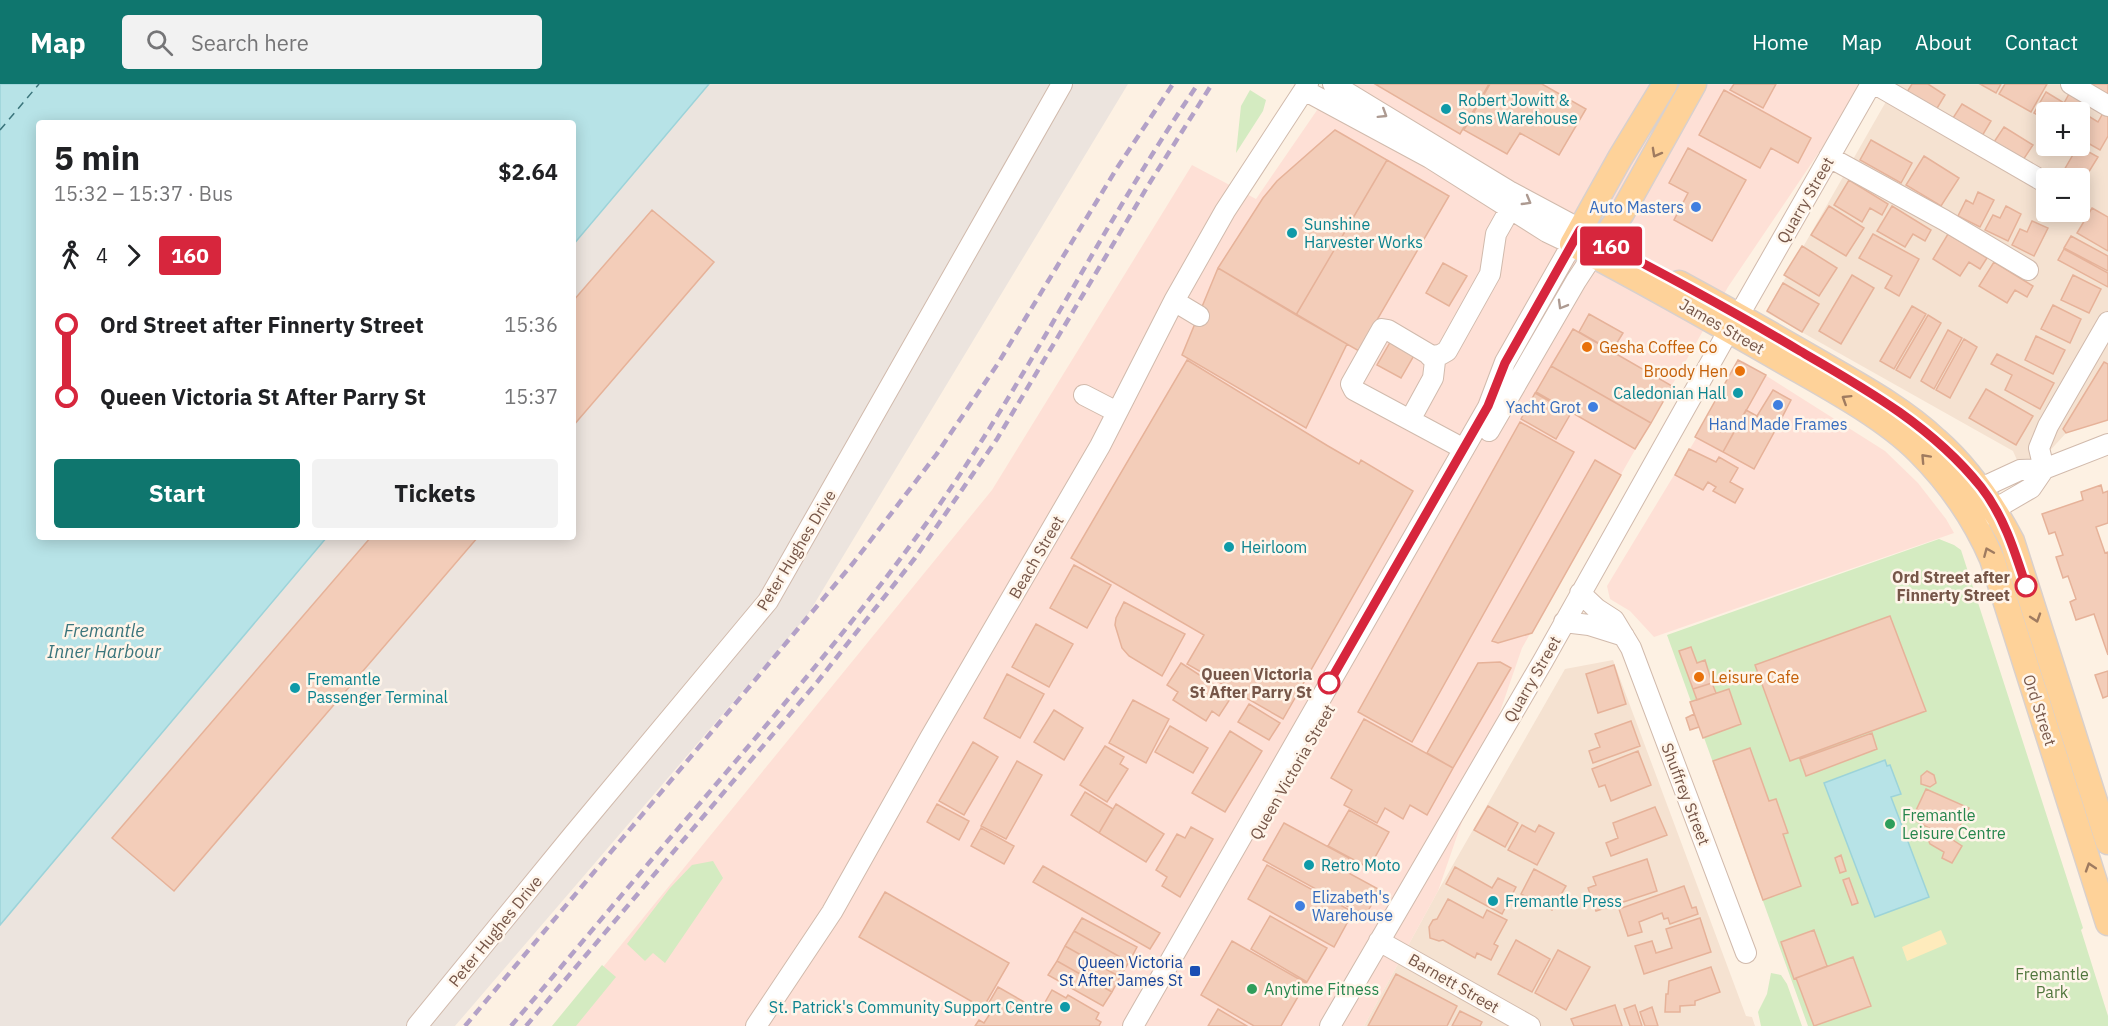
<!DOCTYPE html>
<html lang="en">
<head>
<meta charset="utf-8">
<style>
  body { margin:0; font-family:"IBM Plex Sans",sans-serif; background:#f2f2f2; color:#202124; height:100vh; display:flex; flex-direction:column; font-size:22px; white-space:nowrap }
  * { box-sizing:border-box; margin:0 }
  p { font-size:20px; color:#757577 }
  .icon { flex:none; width:33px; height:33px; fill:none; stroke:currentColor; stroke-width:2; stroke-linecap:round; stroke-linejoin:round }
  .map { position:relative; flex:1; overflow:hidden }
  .drawer { position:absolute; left:36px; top:36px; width:540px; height:420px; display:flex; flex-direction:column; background:#fff; border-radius:6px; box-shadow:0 3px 15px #0003 }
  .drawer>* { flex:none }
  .badge { padding:0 12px; border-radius:4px; font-size:21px; line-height:39px }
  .controls { position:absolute; left:2036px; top:18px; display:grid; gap:12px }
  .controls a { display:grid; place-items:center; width:54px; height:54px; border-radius:6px; background:#fff; box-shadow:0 3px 15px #0003; font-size:30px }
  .map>.badge { position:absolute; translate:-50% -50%; box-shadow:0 0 0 3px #fff }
  .legs { display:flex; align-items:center; gap:9px; height:66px; padding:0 18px; font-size:20px }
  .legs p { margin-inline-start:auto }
  .overview { display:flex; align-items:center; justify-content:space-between; height:102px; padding:0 18px }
  h1 { font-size:33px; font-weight:800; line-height:45px }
  .cta { display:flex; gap:12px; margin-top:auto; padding:12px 18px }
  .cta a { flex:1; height:69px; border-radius:6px; background:#0f766e; color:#fff; font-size:24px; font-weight:800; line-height:69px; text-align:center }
  .cta a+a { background:#f2f2f2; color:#202124 }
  ul { padding:0 18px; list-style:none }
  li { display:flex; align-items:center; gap:21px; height:72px; font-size:22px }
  li i { display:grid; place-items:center; width:9px; height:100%; margin:0 8px; background:currentColor }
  li i::after { content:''; width:15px; height:15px; margin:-8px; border:4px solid; border-radius:50%; background:#fff }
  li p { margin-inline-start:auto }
  li:first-child i { background:linear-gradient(#0000 50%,currentColor 0) }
  li:last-child i { background:linear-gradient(currentColor 50%,#0000 0) }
  header { display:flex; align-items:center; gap:36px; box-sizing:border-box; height:84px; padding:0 30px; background:#0f766e; color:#fff }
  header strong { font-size:28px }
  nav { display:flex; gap:33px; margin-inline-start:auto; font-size:21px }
  .search { width:420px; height:54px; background:#f2f2f2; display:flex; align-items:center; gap:15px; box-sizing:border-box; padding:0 21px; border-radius:6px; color:#757577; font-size:22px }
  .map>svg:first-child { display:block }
  .residential { fill:#f5e2d1; fill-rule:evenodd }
  .commercial { fill:#fee0d6 }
  .industrial { fill:#ece4de }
  .green { fill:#d4ebc1 }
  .sand { fill:#feebbc }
  .water { fill:#b7e3e7; stroke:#9cd3d9; stroke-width:1.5 }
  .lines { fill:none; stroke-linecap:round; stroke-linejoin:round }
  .ferry { stroke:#3b757c; stroke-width:1.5; stroke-dasharray:8 6; stroke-linecap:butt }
  .building { fill:#f3cdb9; stroke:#e6b299; stroke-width:1.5 }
  .minor-casing { stroke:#d1baac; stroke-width:22 }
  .major-casing { stroke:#d9d0cc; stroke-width:27 }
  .minor { stroke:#fff; stroke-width:20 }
  .major { stroke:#fed299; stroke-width:24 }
  .rail { stroke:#b3a1c7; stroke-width:4.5; stroke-dasharray:9 6; stroke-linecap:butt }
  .oneway { stroke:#ad9a91 }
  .oneway2 { stroke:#9f7b60 }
  .line-1-casing { stroke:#fff; stroke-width:14 }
  .line-1 { stroke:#d7263d; stroke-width:9 }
  .culture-dot { fill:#0f9aa8; stroke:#fff5ea; stroke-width:2 }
  .shop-dot { fill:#3f7fe0; stroke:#fff5ea; stroke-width:2 }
  .food-dot { fill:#e8710a; stroke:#fff5ea; stroke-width:2 }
  .stop-1-dot { fill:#fff; stroke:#d7263d; stroke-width:3 }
  .leisure-dot { fill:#2e9e5b; stroke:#fff5ea; stroke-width:2 }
  .transit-dot { fill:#1a4fb4; stroke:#fff5ea; stroke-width:2 }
  .labels { text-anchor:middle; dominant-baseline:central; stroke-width:5; stroke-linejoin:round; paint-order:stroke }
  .culture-label { font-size:16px; fill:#0d838f; stroke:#fff5ea; text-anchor:start }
  .street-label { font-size:16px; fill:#765648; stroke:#fff5ea }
  .shop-label { font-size:16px; fill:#366cbe; stroke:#fff5ea; text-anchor:end }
  .food-label { font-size:16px; fill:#c56008; stroke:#fff5ea; text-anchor:start }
  .stop-label { font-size:16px; font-weight:bold; fill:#765648; stroke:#fff5ea; text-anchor:end }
  .leisure-label { font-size:16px; fill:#27864d; stroke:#fff5ea; text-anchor:start }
  .transit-label { font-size:16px; fill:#164399; stroke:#fff5ea; text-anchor:end }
  .park-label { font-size:16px; fill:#51763d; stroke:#fff5ea }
  .water-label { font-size:18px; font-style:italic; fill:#3b757c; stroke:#fff5ea }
</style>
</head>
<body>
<header>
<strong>Map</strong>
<div class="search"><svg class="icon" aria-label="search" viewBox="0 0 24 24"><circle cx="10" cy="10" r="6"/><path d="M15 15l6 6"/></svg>Search here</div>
<nav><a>Home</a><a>Map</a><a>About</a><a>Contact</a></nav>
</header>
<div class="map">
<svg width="2108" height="942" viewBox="0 0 2108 942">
  <rect width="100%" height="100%" fill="#fdf1e3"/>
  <!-- residential -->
  <path class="residential" d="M1896,0H2108V334L2066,349L2025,394L2013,367L1766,228ZM2046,28H2079V62H2046ZM2046,94H2079V128H2046Z
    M1613,576L1746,932L1752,933L1755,942H1364L1438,807L1565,585Z"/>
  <!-- commercial -->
  <path class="commercial" d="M1335,0H1865L1728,203L1522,564L1438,807L1364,942H555L992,406L1192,81L1256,115Z
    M1743,277L1885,367L1918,399L1946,435L1954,449L1654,553L1630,527L1610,515L1607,502Z"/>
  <!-- industrial -->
  <path class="industrial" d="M709,0H1128L807,532L455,942H0V841L327,453H573V161Z"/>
  <!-- green -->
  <path class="green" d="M1250,6L1266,16L1263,27L1236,69L1241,22Z
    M1939,455L1954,461L1961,466L2083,844L2081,846L2108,932V942H1808L1667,551Z
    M713,777L723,794L665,879L653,869L645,877L627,860L670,804L692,781Z
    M602,881L616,893L576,942H552Z
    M1771,889L1781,891L1787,900L1802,942H1761L1758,928L1767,910Z"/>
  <!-- sand -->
  <path class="sand" d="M1941,846L1947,860L1907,877L1902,863Z"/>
  <!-- water -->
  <path class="water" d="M0,0H709L573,161V39H39V453H327L0,841Z
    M1885,676L1887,682L1890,681L1901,710L1891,713L1929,813L1875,833L1824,699Z"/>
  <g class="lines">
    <!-- ferry -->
    <path class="ferry" d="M0,46L39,0"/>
  </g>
  <!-- building -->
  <path class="building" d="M1375,0H1489L1460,50Z
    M1490,0H1542L1586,25L1559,71L1520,49L1507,70L1464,46Z
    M1734,0H1776L1763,24L1730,6Z
    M1912,0H1928L1945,11L1936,26L1907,8Z
    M1980,0H2001L1996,9Z
    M2005,0H2047L2031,28L1999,10Z
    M2090,0H2108V10Z
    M1724,6L1811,54L1798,79L1771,64L1760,84L1699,51Z
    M2046,8L2064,19L2069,10L2082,17L2076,28H2046V36L2034,29Z
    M1962,20L1991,37L1982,52L1953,34Z
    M2080,27L2098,38L2103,29L2108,32V52L2100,66L2079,54Z
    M2004,43L2033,61L2023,76L1994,58Z
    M1335,46L1387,76L1296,231L1218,184L1263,114L1277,97Z
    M1871,56L1912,79L1901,99L1860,76Z
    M2078,62L2098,73L2082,99L2079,97V94H2074L2063,88Z
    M1688,64L1746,96L1712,157L1674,136L1688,109L1669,99Z
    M1924,72L1959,94L1941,122L1906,101Z
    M1387,76L1449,112L1359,267L1296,231Z
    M1849,96L1888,120L1882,131L1870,124L1862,138L1834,121Z
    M1978,108L1994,116L1980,143L1958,132L1966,116L1973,120Z
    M1829,122L1864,144L1846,172L1811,151Z
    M1892,122L1931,146L1925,157L1913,150L1905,163L1877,147Z
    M2006,122L2021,130L2008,157L1985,146L1993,131L2000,134Z
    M2092,124L2108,133V167L2077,149Z
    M652,126L714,178L573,342V217Z
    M2032,137L2048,144L2034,172L2012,161L2020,145L2027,148Z
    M1873,150L1919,175L1899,212L1885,204L1892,192L1859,174Z
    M1948,150L1987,174L1980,185L1969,178L1960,192L1933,175Z
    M2071,152L2108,172V187L2064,164Z
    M1802,162L1837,184L1819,212L1784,191Z
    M2064,165L2108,189V203L2058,176Z
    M1994,178L2033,202L2027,213L2015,206L2007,219L1979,202Z
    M1443,179L1467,192L1449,222L1426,209Z
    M1218,184L1347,260L1306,344L1182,271Z
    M1852,191L1874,204L1841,260L1819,247Z
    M2073,191L2101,205L2089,229L2061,216Z
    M1783,199L1819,220L1802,248L1767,227Z
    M2053,221L2081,235L2070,259L2041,245Z
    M1912,222L1926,230L1894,285L1880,277Z
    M1589,230L1623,249L1612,267L1579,248Z
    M1928,231L1941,239L1910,294L1896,286Z
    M1573,245L1672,302L1651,339L1551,282Z
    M1948,246L1962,254L1934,305L1921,297Z
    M2036,252L2065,266L2053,290L2025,276Z
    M1392,255L1416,268L1401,294L1377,281Z
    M1964,255L1977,263L1950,314L1936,306Z
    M1997,270L2054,299L2040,325L2005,306L2012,291L1991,280Z
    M1187,276L1328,362L1359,380L1361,376L1413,407L1283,635L1187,580L1204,551L1071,474Z
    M1738,276L1766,291L1723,368L1695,353Z
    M2104,278L2108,280V336L2066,349L2063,345Z
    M1551,282L1651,339L1635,365L1536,308Z
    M1986,305L2033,332L2016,361L1969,334Z
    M1773,306L1791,316L1777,343L1757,332Z
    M1535,309L1571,329L1556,355L1521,335Z
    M1746,326L1777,343L1754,385L1723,368Z
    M1520,338L1574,368L1412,658L1358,628Z
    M1689,365L1716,378L1719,373L1738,384L1730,398L1743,405L1735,419L1713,407L1716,403L1708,398L1703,406L1675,391Z
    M1595,376L1621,391L1532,549L1498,559L1492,557Z
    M2101,401L2103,409L2108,407V439L2096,443L2105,469L2108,468V571L2094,530L2076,536L2070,518L2076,515L2068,492L2063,494L2056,473L2063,471L2055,448L2049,450L2042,430L2083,416L2081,408Z
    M371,453H478L174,807L112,754Z
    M1074,481L1111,501L1087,544L1050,524Z
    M1124,518L1185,550L1162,592L1129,572L1122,564L1115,541L1116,534Z
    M1890,532L1926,627L1790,677L1755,581Z
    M1036,540L1073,560L1049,603L1012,583Z
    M1691,563L1697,579L1705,576L1712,599L1693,605L1679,567Z
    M1500,578L1511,584L1453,684L1427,669L1478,579Z
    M1181,579L1232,612L1219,632L1212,627L1206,637L1173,616L1178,608L1167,601Z
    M1614,581L1626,620L1598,629L1586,590Z
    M2108,587V612L2103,614L2095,591Z
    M1007,590L1044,610L1020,654L984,634Z
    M1712,599L1716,609L1697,616L1693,605Z
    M1729,605L1741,640L1703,654L1699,643L1690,646L1686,634L1694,630L1690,618Z
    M1729,605L1741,640L1703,654L1690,618Z
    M1133,616L1169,635L1146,679L1109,659Z
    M1249,620L1280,639L1269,656L1238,638Z
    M1054,626L1083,644L1064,676L1034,658Z
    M1364,635L1453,684L1427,731L1410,721L1403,735L1385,724L1377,739L1344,721L1352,706L1331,694Z
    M1631,637L1640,662L1593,679L1589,667L1600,663L1595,650Z
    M1170,642L1208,664L1193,689L1155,668Z
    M1230,647L1262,667L1225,728L1192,709Z
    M1872,649L1877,665L1806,692L1800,675Z
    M973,658L998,673L964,731L939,717Z
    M1105,662L1124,673L1120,680L1128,685L1107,718L1080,701Z
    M1750,664L1769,717L1776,715L1788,749L1783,750L1801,802L1763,816L1713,677Z
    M1638,667L1651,701L1611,717L1605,701L1599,703L1592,685Z
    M1017,677L1042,691L1006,755L981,742Z
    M1927,687L1934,691L1936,699L1930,703L1921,700V692Z
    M1926,705L1969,724L1953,756L1962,762L1952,779L1942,774L1944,768L1930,760L1927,753L1931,745L1912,735Z
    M1085,708L1113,725L1099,749L1071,731Z
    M937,720L969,737L959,756L927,738Z
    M1116,720L1164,750L1146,778L1099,749Z
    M1488,722L1518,739L1505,763L1474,746Z
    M1655,723L1667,751L1611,772L1606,759L1618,754L1613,739Z
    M1349,726L1389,748L1369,784L1328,762Z
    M1284,739L1349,774L1343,786L1380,806L1365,832L1263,776Z
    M1522,741L1535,748L1539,741L1554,749L1537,781L1508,766Z
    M1191,743L1213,755L1180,813L1162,802L1167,793L1156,786L1177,750L1185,754Z
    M981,744L1014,762L1004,780L971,762Z
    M1841,771L1846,787L1840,789L1835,774Z
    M1647,775L1657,807L1596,827L1588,804L1596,801L1593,793Z
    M1267,781L1353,828L1334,863L1248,815Z
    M1043,782L1160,849L1150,865L1033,798Z
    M1455,783L1492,804L1498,794L1516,803L1502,830L1446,800Z
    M1534,785L1566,802L1552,826L1521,810Z
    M1849,794L1858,819L1852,821L1843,796Z
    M1684,802L1692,824L1696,823L1698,830L1670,840L1668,834L1664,835L1662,829L1639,838L1642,848L1628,852L1619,825Z
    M885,808L1009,879L983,924L859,853Z
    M1448,815L1483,834L1487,826L1507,836L1494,860L1498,862L1491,876L1477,869L1475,874L1443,856L1439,857L1430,854L1429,843L1433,836L1437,835Z
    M1270,832L1327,864L1307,898L1251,865Z
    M1082,834L1137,863L1129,878L1074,847Z
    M1700,834L1711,868L1644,890L1635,862L1652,857L1656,869L1672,864L1666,845Z
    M1814,846L1827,882L1794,895L1781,858Z
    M1074,847L1129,878L1120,893L1065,862Z
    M1516,856L1550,875L1532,908L1498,890Z
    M1232,857L1306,899L1281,942H1254L1201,911Z
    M1065,862L1120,893L1112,908L1057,877Z
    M1558,866L1590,883L1566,926L1535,909Z
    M1853,873L1871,922L1814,942L1796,894Z
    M1057,877L1112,908L1103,922L1048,891Z
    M1711,883L1720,908L1695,917V921L1680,922V928H1665L1666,910H1668L1669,897Z
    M1396,890L1457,922L1447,942H1368Z
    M998,903L1040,927L1052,906L1066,914L1068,911L1099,929L1096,935L1101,938L1099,942H975L979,936L984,939L993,925L987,922Z
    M1615,921L1622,942H1574L1571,935Z
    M1635,921L1642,942H1630L1624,925Z
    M1652,923L1658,942H1645L1640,928Z
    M1218,925L1247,942H1208Z
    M1460,927L1482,938L1480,942H1452Z"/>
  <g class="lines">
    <!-- minor casing -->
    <g class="minor-casing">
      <path id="minor" d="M1333,0L1509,107L1580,145
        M1875,0L2046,99
        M2071,0L2108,22
        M1829,73L1944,136L2028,186
        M1174,217L1199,232
        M1739,231L1871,0
        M1084,311L1117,328
        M1410,336L1433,294L1435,277L1429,271
        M1489,347L1576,197L1593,171
        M1464,365L1354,306L1351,300L1382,245L1388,246L1432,272L1440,271L1447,267L1490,190L1496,150L1510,125
        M2044,385L2039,364L2048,342L2108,238
        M1969,412L1981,404L2020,386L2044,385L2108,360
        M1981,433L2031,404L2044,385
        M1580,509L1597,525L1614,536L1631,564L1746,869
        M1564,538L1589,541L1624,552
        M1379,857L1530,942
        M417,942L573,751L768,517L1062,0
        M756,942L832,828L930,654L1100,362L1174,217L1225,127L1308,0
        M1133,942L1488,323L1505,278L1572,160L1547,148L1430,74L1304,6
        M1330,942L1543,577L1729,246"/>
    </g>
    <!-- major casing -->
    <g class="major-casing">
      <path id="major" d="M1665,0L1620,74L1572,160C1644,198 1715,238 1786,279C1828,303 1884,333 1918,367C1950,399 1974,433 1992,475L2108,839
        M1593,171L1622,129L1694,0
        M1679,199C1729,226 1778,254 1826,282C1864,304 1904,326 1936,356C1969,385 1992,419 2012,457L2108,758"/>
    </g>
    <!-- minor -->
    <use href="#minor" class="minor"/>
    <!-- major -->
    <use href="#major" class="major"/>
    <!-- rail -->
    <path class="rail" d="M465,942L854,478L936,371L997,281L1117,84L1173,0
      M511,942C575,867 637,792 701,718C781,624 862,530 933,430C1030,292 1103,139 1198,0
      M526,942L818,597L915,474L997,355L1149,100L1212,0"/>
  </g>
  <!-- one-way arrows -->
  <defs><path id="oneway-chevron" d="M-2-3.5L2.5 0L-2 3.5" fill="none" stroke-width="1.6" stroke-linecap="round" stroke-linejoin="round" transform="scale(1.5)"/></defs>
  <g class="oneway">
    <use href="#oneway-chevron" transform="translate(1383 30) rotate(32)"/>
    <use href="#oneway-chevron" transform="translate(1527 117) rotate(30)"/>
    <use href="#oneway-chevron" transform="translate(1562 221) rotate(120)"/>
  </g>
  <g class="oneway2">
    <use href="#oneway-chevron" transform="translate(1656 69) rotate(119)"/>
    <use href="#oneway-chevron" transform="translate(1846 315) rotate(-148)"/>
    <use href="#oneway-chevron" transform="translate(1925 374) rotate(-133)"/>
    <use href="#oneway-chevron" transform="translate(1988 468) rotate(-113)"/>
    <use href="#oneway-chevron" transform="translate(2036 534) rotate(72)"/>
    <use href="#oneway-chevron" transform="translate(2090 783) rotate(-108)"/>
  </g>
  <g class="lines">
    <!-- line-1 casing -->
    <g class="line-1-casing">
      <path id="line-1" d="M1329,599L1488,322L1505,279L1580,146C1654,185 1728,224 1800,267C1866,305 1932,342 1981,403C2004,432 2015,468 2026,502"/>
    </g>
    <!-- line-1 -->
    <use href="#line-1" class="line-1"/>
  </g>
  <!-- markers -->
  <g class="culture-dot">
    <circle cx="1446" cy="25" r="6"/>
    <circle cx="1292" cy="149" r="6"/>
    <circle cx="1738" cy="309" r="6"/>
    <circle cx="1229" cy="463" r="6"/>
    <circle cx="295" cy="604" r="6"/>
    <circle cx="1309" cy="781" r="6"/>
    <circle cx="1493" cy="817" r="6"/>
    <circle cx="1065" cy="923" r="6"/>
  </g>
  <g class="shop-dot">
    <circle cx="1696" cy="123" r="6"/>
    <circle cx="1778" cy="321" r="6"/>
    <circle cx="1593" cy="323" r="6"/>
    <circle cx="1300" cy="822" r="6"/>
  </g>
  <g class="food-dot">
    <circle cx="1587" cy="263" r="6"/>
    <circle cx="1740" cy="287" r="6"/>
    <circle cx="1699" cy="593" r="6"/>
  </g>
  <g class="stop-1-dot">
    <circle cx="2026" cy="502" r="10"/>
    <circle cx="1329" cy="599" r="10"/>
  </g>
  <g class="leisure-dot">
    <circle cx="1890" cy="740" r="6"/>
    <circle cx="1252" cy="905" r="6"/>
  </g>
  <rect class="transit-dot" x="1189" y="881" width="12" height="12" rx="3"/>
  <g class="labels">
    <!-- culture labels -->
    <g class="culture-label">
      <text x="1458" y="16">Robert Jowitt &amp;<tspan x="1458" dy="18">Sons Warehouse</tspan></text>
      <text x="1304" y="140">Sunshine<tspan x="1304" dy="18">Harvester Works</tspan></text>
      <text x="1726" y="309" text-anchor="end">Caledonian Hall</text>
      <text x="1241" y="463">Heirloom</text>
      <text x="307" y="595">Fremantle<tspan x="307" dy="18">Passenger Terminal</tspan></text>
      <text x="1321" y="781">Retro Moto</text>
      <text x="1505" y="817">Fremantle Press</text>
      <text x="1053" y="923" text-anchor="end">St. Patrick's Community Support Centre</text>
    </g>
    <!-- street labels -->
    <g class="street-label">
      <text transform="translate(1805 116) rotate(-60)">Quarry Street</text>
      <text transform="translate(1722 242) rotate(30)">James Street</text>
      <text transform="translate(796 466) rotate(-59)">Peter Hughes Drive</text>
      <text transform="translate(1036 473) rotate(-60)">Beach Street</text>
      <text transform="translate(1532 595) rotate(-60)">Quarry Street</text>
      <text transform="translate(2040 626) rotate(72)">Ord Street</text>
      <text transform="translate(1292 688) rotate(-60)">Queen Victoria Street</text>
      <text transform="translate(1686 710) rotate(69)">Shuffrey Street</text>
      <text transform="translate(495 847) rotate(-51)">Peter Hughes Drive</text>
      <text transform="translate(1454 899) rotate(30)">Barnett Street</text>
    </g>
    <!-- shop labels -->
    <g class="shop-label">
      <text x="1684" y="123">Auto Masters</text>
      <text x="1581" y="323">Yacht Grot</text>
      <text x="1778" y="340" text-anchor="middle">Hand Made Frames</text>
      <text x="1312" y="813" text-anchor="start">Elizabeth's<tspan x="1312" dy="18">Warehouse</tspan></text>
    </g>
    <!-- food labels -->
    <g class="food-label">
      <text x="1599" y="263">Gesha Coffee Co</text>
      <text x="1728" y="287" text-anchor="end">Broody Hen</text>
      <text x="1711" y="593">Leisure Cafe</text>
    </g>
    <!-- stop labels -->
    <g class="stop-label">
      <text x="2010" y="493">Ord Street after<tspan x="2010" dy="18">Finnerty Street</tspan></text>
      <text x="1312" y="590">Queen Victoria<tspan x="1312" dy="18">St After Parry St</tspan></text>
    </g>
    <!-- leisure labels -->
    <g class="leisure-label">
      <text x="1902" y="731">Fremantle<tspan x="1902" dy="18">Leisure Centre</tspan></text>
      <text x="1264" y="905">Anytime Fitness</text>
    </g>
    <!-- transit labels -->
    <g class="transit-label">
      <text x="1183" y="878">Queen Victoria<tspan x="1183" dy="18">St After James St</tspan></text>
    </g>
    <!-- park labels -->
    <g class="park-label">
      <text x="2052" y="890">Fremantle<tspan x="2052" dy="18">Park</tspan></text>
    </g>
    <!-- water labels -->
    <g class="water-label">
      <text x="104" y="546">Fremantle<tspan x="104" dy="21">Inner Harbour</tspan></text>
    </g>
  </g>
</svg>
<div class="controls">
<a>+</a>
<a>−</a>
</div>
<b class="badge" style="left:1611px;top:162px;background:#d7263d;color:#fff">160</b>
<section class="drawer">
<div class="overview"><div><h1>5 min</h1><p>15:32 – 15:37 · Bus</p></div><b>$2.64</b></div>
<div class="legs"><svg class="icon" aria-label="walk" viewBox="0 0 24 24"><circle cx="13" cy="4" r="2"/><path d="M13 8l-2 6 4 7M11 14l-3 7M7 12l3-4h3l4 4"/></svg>4<svg class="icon" aria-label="forward" viewBox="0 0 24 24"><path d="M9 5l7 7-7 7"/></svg><b class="badge" style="background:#d7263d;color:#fff">160</b></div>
<ul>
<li><i style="color:#d7263d"></i><b>Ord Street after Finnerty Street</b><p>15:36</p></li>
<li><i style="color:#d7263d"></i><b>Queen Victoria St After Parry St</b><p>15:37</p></li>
</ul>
<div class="cta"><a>Start</a><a>Tickets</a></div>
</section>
</div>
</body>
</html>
